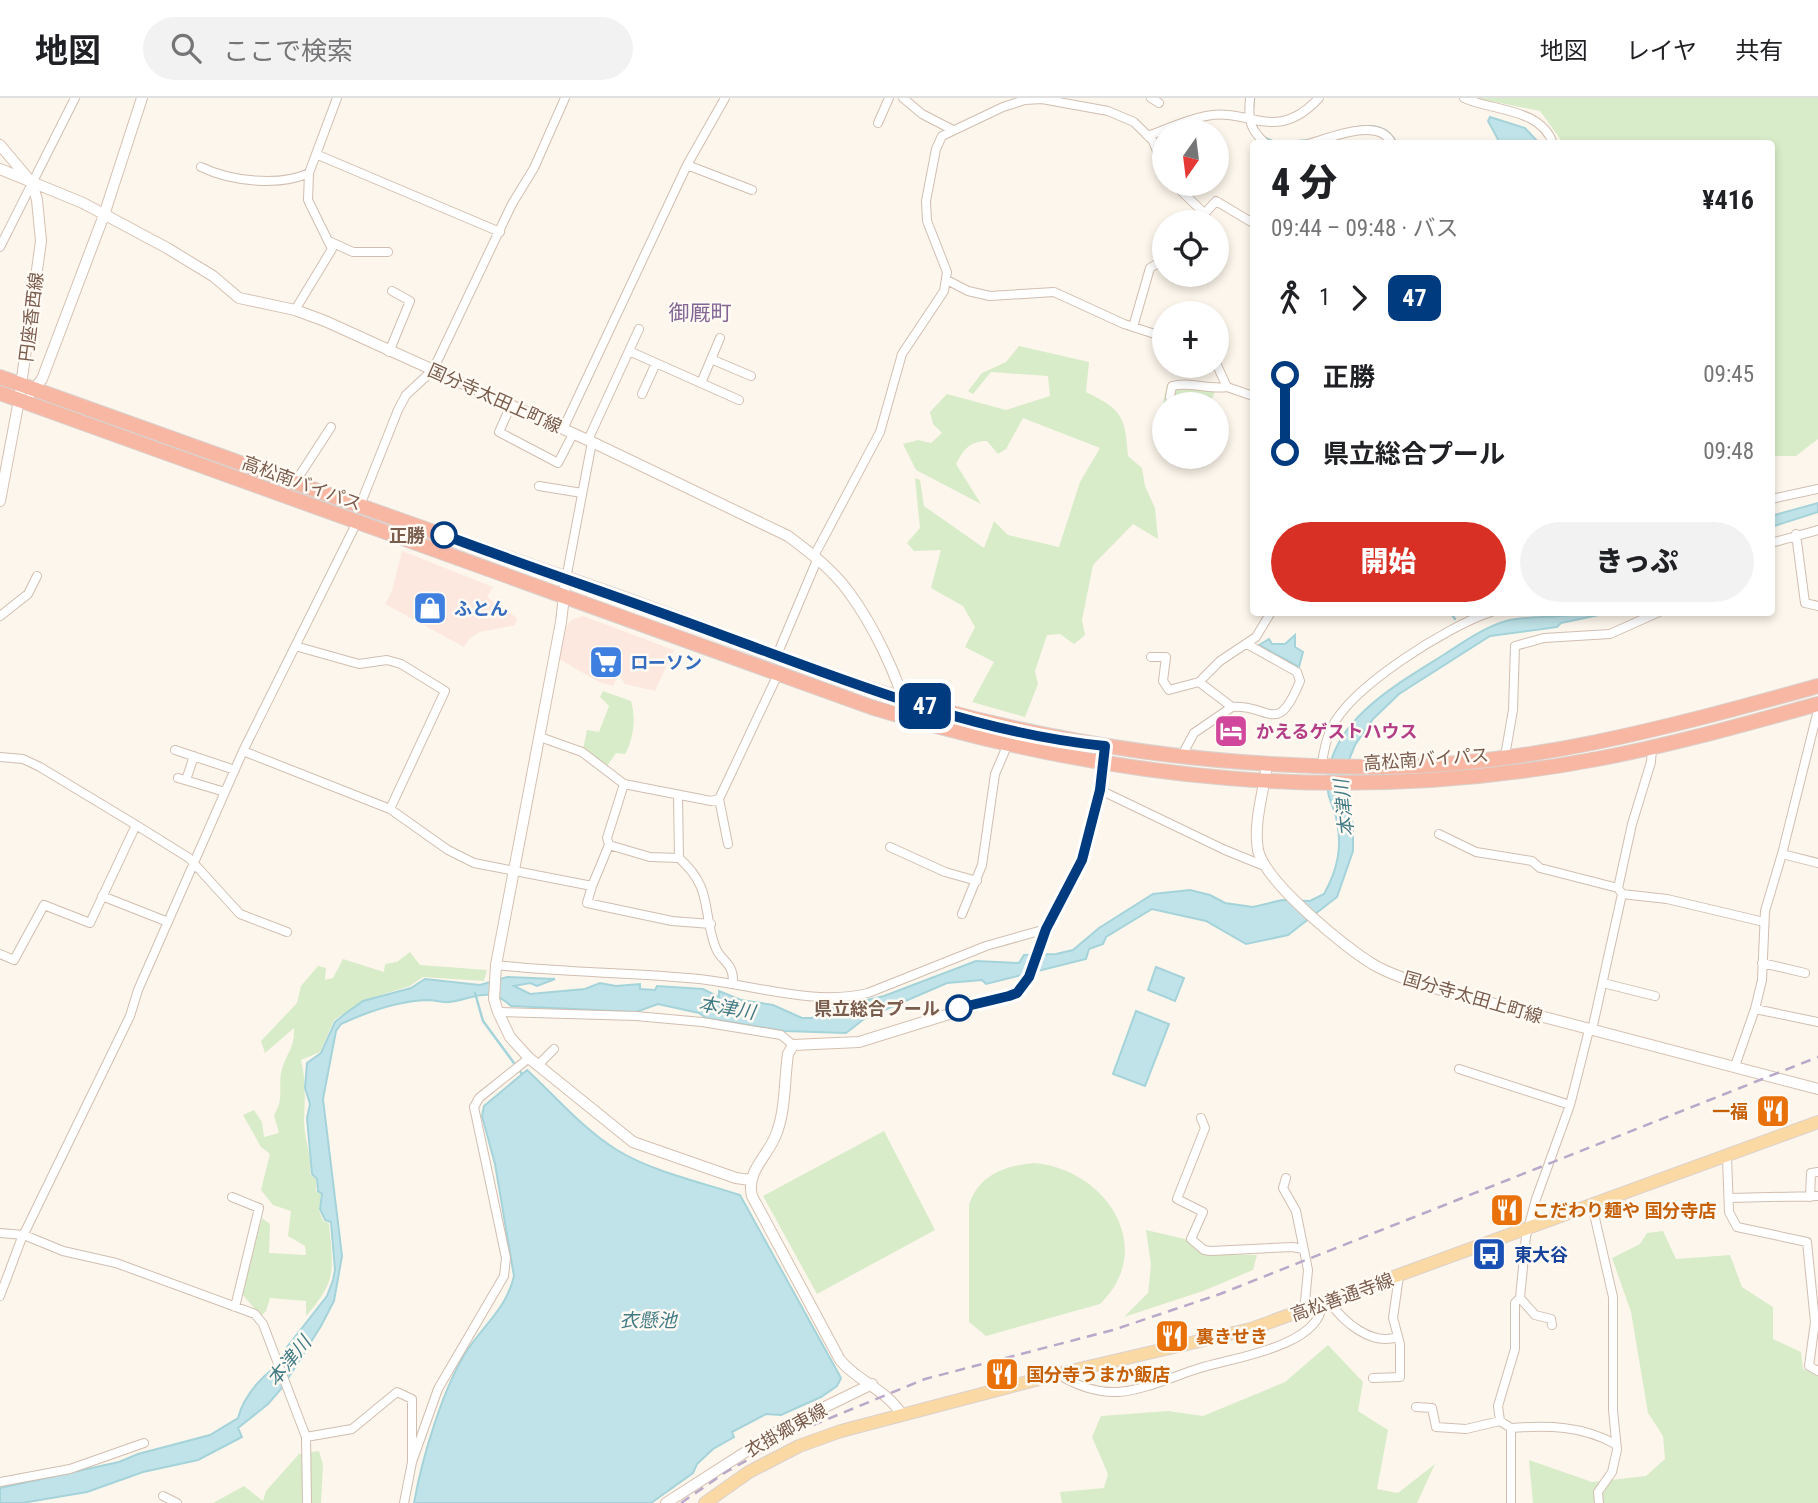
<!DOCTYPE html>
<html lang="ja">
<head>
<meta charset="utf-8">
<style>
  body { margin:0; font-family:"Roboto Condensed","Noto Sans JP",sans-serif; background:#f2f2f2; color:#202124; height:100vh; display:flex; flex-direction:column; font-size:26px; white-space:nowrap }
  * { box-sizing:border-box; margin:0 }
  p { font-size:23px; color:#757577 }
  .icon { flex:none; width:38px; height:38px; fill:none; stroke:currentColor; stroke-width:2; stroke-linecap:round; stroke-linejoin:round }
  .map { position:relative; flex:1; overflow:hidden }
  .drawer { position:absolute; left:1250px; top:42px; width:525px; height:476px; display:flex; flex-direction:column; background:#fff; border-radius:7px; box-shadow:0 4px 10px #0003 }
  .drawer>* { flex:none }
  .badge { padding:0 14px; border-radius:10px; font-size:24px; line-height:46px }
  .needle { width:46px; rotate:194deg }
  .controls { position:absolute; left:1152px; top:21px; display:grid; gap:14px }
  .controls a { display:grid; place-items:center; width:77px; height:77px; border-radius:50%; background:#fff; box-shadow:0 4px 10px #0003; font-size:35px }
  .map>.badge { position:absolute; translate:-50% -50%; box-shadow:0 0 0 4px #fff }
  .legs { display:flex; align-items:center; gap:10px; height:77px; padding:0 21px; font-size:23px }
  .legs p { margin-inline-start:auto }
  .head { display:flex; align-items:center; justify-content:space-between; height:119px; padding:0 21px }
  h1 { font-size:38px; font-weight:800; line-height:52px }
  .action { display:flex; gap:14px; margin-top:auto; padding:14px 21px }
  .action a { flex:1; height:80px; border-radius:42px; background:#d93025; color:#fff; font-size:28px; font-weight:800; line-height:80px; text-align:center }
  .action a+a { background:#f2f2f2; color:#202124 }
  ul { padding:0 21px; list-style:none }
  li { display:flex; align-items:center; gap:24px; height:77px; font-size:26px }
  li i { display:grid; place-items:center; width:10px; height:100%; margin:0 9px; background:currentColor }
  li i::after { content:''; width:18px; height:18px; margin:-9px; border:5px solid; border-radius:50%; background:#fff }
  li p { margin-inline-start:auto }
  li:first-child i { background:linear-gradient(#0000 50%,currentColor 0) }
  li:last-child i { background:linear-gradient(currentColor 50%,#0000 0) }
  header { display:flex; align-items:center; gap:42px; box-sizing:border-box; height:98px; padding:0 35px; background:#fff; border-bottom:2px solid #e0e0e0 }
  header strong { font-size:33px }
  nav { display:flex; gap:38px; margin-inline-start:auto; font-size:24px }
  .search { width:490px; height:63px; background:#f2f2f2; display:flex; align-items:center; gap:18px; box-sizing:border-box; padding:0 24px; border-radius:38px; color:#757577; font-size:26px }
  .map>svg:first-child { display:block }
  .commercial { fill:#fde8e0 }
  .green { fill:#d8ecc9 }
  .water { fill:#bfe3e8; stroke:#a5d3da; stroke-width:2 }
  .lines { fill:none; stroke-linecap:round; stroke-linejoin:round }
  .stream { stroke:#a5d3da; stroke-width:2.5 }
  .street-casing { stroke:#d1beb0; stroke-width:10 }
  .secondary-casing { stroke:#d6c0b0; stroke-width:12 }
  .primary-casing { stroke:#dad1cd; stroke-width:14 }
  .highway-casing { stroke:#dad1cd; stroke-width:16 }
  .street { stroke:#fff; stroke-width:8 }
  .secondary { stroke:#fff; stroke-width:10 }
  .primary { stroke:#fbd9a5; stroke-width:12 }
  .highway { stroke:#f7b7a3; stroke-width:14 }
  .rail { stroke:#b9a8c9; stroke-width:2.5; stroke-dasharray:10 7; stroke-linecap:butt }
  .line-1-casing { stroke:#fff; stroke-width:16 }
  .line-1 { stroke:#003b80; stroke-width:10 }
  .stop-1-dot { fill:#fff; stroke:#003b80; stroke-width:3.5 }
  .labels { text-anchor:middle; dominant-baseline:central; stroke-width:5; stroke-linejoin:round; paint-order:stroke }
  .street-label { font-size:18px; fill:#7a5c4d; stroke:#fffaf3 }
  .stop-label { font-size:18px; font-weight:bold; fill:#7a5c4d; stroke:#fffaf3; text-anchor:end }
  .shop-label { font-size:18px; font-weight:bold; fill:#366cbe; stroke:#fffaf3; text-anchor:start }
  .hotel-label { font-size:18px; font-weight:bold; fill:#b23c85; stroke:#fffaf3; text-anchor:start }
  .food-label { font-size:18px; font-weight:bold; fill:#c56008; stroke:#fffaf3; text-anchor:start }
  .transit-label { font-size:18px; font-weight:bold; fill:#164399; stroke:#fffaf3; text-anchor:start }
  .water-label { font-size:19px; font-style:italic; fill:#437c86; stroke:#fffaf3 }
  .quarter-label { font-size:21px; fill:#846695; stroke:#fffaf3 }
</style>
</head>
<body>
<header>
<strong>地図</strong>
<div class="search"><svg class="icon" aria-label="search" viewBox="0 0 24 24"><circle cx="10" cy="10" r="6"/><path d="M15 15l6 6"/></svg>ここで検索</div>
<nav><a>地図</a><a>レイヤ</a><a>共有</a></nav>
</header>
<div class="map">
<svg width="1818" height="1405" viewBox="0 0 1818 1405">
  <rect width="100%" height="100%" fill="#fdf6ec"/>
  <!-- commercial -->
  <path class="commercial" d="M402,453L493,489L487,499L517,520L515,527L480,534L470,540L464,549L385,506L392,493Z
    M583,518L674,552L655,593L625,586L619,577L613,588L599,584L559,561L564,533L571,522Z"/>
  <!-- green -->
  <path class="green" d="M1476,0H1818V341L1796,358H1771V46L1563,45L1540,13Z
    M1019,248L1089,264L1086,294C1122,312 1125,317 1128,358L1142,370L1145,388L1155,410L1158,441L1133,426L1093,467L1082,522L1085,537L1074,546L1060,536L1047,537L1035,573L1038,586L1025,619L972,604L994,564L965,549L975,529L963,508L931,490L941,452L914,453L907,445L920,430L915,380L920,382L924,408L984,450L994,423L1008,437L1059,449L1080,384L1100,350L1023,320L1006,351L998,356L987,343C970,343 963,352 956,366L981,406L916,372L903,346L918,342L931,345L942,335L933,326L930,314L947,296L1006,312L1050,298L1048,278L991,274L973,296L968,293L982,275L1006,264Z
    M1167,286L1215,294L1210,306H1164V340L1156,338Z
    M603,593L631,603C636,619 634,641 625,656L616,655L607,668L583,651L587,632L599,634L609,608L600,599Z
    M410,854L420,867L487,872L484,883L423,879L410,888L364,902L334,922L320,954L301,962C306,982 305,1001 304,1022C304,1040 312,1058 310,1076L316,1082V1093L321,1096L319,1112L323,1123L329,1125C333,1171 338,1182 306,1218V1203L270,1200L266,1213L261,1218L242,1196L262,1120L270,1126L269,1155L306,1157L305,1148L288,1138L291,1113L273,1107L261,1092L270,1056L261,1049L243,1017L254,1012L262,1024L264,1039L279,1035L274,1017C286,998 276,986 283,968C289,951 294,951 294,930L265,955L261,943L297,905L301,888L318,868L326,870L325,882L333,880L343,861L384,874L385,866L397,864Z
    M884,1033L935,1132L817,1196L763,1098Z
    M1034,1065C1106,1071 1158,1150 1100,1206L986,1238L969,1224V1107C979,1077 1004,1068 1034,1065Z
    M1146,1132L1185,1141L1207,1156L1257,1157L1253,1172L1203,1193L1124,1219L1148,1195L1151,1167Z
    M1663,1133L1676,1161L1730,1157L1742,1189L1773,1209V1241L1801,1254L1803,1271L1818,1278V1405H1533L1529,1362L1592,1384L1646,1378L1665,1361L1663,1338L1648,1315L1631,1214L1612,1160L1640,1146L1647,1135Z
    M1328,1247L1363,1284L1358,1313L1388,1332L1377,1391L1398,1395L1435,1366L1417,1405H1062L1060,1394L1104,1390L1108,1376L1092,1339L1101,1318L1168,1313L1203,1318L1285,1284Z
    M319,1353L323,1367L321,1405H213L244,1388L263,1403L266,1393L299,1356Z"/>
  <!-- water -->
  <path class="water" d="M1490,19L1525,30L1539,45H1500L1488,23Z
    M1818,405V414L1771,429V418Z
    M1580,515H1608L1561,525L1557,529L1490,538L1399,596L1373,621L1355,647L1344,674L1341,699L1353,726V753L1337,799L1288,837L1246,846L1206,823L1152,811L1106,839L1103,846L1089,851L1086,861L986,886L982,882L947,885L864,921L846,935L784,933L706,920L699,915L658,906L636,914L511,908C489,887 473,901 449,904C442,905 434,902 427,902C398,903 367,914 341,926L336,933L323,1001L342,1158L334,1203L321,1228L282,1290L268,1306L238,1330L242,1339L198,1362L143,1374L87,1394L22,1405H0V1390L119,1364L138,1356L210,1337L238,1320C244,1296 266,1273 287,1261L284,1253L327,1198L333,1182L335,1172L331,1124L325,1122L320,1111L322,1096L318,1093L317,1081L312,1076L307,1020L310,1006L305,990L307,965L321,955L335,924L346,915L363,903L411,890L425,881L480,887L507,879L555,881L537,888L530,885L514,888L530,896L585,891L600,885L616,888L640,886V891L655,892L657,888L703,891L719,899V893L741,902L773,907L802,920H812L816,914L884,898L976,863L1019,865L1024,857L1056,856L1073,852L1099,830L1153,796L1190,792L1210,797L1225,805L1253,809L1282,802L1310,803L1324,796C1338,771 1343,747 1336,719C1331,701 1326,699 1328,679C1333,620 1401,584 1445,556C1463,544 1485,529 1506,523C1530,517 1555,521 1580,515Z
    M1295,537V549L1303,554L1299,569L1259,547L1269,541L1272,546H1285Z
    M1156,869L1184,880L1175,903L1148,892Z
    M1136,913L1169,926L1145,988L1113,976Z
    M527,972C556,999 583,1031 617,1052C653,1074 700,1084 740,1097L841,1280L837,1288L821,1299L781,1317L766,1316L732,1334L734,1339L713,1351L697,1366L693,1375L651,1405H414C422,1360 443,1289 468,1251C485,1226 507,1209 514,1178L495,1066L482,1018L484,1008Z"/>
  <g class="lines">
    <!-- stream -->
    <path class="stream" d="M1253,11L1254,0
      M1353,30C1372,26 1388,27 1397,46
      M1265,40L1277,45L1310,42
      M1450,514L1455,521
      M475,895L483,923L522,976"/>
    <!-- street casing -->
    <g class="street-casing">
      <path id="street" d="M903,0L922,16L951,31
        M1151,0L1159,5
        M1250,0C1248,21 1249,31 1266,46
        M1464,0C1492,13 1542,10 1553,46
        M878,25L889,0
        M1148,38C1167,31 1186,22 1206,18C1250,9 1275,47 1319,0
        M1308,46C1330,40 1380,18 1392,46
        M318,57L500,134
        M687,67L752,92
        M201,69C230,83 279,89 309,75L337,0
        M1174,86L1204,115
        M1197,124L1216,103L1253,125
        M331,144L353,154H388
        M0,149L75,0
        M947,182L968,193L990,198L1054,194L1124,226L1164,239
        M295,212L332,151L308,102L309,75
        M1133,229L1150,170L1164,162
        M629,253L739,302
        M389,254L410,203L392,193
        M711,261L751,278
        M1216,265L1227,289L1253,298
        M701,285L720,240
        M642,296L656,265
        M1170,299L1172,288C1189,283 1209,292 1227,289
        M511,307L499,334L558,365L573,336
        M563,331L687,67L725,0
        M588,342L639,231
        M294,386L331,329
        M539,388L582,395
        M1771,401L1818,391
        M359,410L398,312L406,297L433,272L512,106L534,70L565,0
        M1796,436L1805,505L1818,508
        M1771,445L1818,432
        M814,458L880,334L902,256L944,193L947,174L927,123L926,103L936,51L942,38L1003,9L1025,2L1042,1L1108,13L1134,24L1153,43L1164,70
        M566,481L592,344
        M0,518L28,496L37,478
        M295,548L359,566L387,562L401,566L445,593L390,711
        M777,557L817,462
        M1151,559H1166L1163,583L1169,592L1199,584L1220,563L1256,539L1271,514
        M1199,584L1232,609
        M540,639L582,654L624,686L711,703L719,701L778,576
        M175,652L235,672
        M243,653L390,711L448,752L474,765L592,788L609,747L607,740L624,686
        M1505,658L1513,612L1515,548L1544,540L1610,536L1659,514
        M0,659L23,661L40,669L136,727L189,760L240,816L287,834
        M1181,659L1194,635L1232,609C1270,606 1277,640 1300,583L1297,574L1247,546
        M1322,668C1323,656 1326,642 1331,631C1350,589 1448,528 1491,514
        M178,680L225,694
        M186,682L194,658
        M1100,692L1225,752L1262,767
        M678,697L679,760C713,790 702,812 715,848C720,864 734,863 733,885
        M719,701L728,746
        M1439,736L1476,754L1532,763L1540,770L1618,790
        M609,747L650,759L679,760
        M890,749L945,774L977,783
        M1782,756L1818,765
        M592,788L587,805L672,823L711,826
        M1622,796L1667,801L1764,824
        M102,798L168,824
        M962,816L982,767L995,676L1007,648
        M0,856L14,862L44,807L90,825L136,727
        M1762,865L1805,875
        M496,867C563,875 632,874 699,881C754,887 813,908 868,895L986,848L1046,831
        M1603,885L1655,898
        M1755,911L1818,924
        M498,914L636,918L702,924L781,937L793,947
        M1592,932L1622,796L1618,790L1632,726L1651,664L1652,650
        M539,966L554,951
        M1735,968L1755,911L1762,882L1765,813L1782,756L1818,612
        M1459,971L1570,1007
        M1201,1020L1205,1030L1177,1101L1203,1114L1191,1141L1204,1152L1211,1153L1292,1149L1303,1151
        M1727,1059L1729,1114L1737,1129L1807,1144L1815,1224L1809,1268L1818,1273
        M1286,1080L1283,1090L1296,1113L1308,1172L1304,1214
        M232,1099L259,1110L235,1209
        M1810,1099L1811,1075L1818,1074
        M1729,1100L1818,1098
        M1592,1107L1613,1199V1312L1617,1352L1612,1374L1598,1394L1599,1405
        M0,1135L24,1137L63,1153L116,1165L255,1216L263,1226L306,1339L352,1331L397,1294L412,1301V1364
        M0,1198L21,1142L130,918L138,892L243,653L356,426
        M1520,1200L1535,1217L1551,1221L1552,1227
        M1330,1204C1343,1224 1372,1248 1397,1239
        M1058,1276C1075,1287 1097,1295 1118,1294C1145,1292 1174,1278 1200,1270C1232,1260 1318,1249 1322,1207
        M1373,1280L1400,1279V1246L1393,1220L1399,1178
        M1416,1309L1432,1310L1436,1329L1466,1331L1500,1323
        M1511,1330C1548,1327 1583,1328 1615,1346
        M306,1339L307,1405
        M0,1384L70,1371L144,1345
        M163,1398L177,1405
        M404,1405L412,1364L438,1291L504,1178L506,1160L474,1009L479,1000L529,960
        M1511,1405V1330L1500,1323L1498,1308L1515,1251V1205L1520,1200L1526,1138L1536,1101L1570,1007L1589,932"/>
    </g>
    <!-- secondary casing -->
    <g class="secondary-casing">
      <path id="secondary" d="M0,47L32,85L37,102L41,143L19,302L0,403
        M0,71L83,105L167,150L213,178L239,200L295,212L325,223L592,344L788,438C809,454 832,471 848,493C875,529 897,578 910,621
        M31,295L42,281L104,117L142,0
        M566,481L561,524L496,867L494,901L498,914L510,939L529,960L633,1044L736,1080L750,1082
        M1267,666C1264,693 1253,725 1258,752C1265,784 1346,851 1376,868C1392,877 1409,882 1426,888L1818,991
        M902,1317C886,1291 858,1284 840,1262L752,1098C746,1074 766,1060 775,1039C786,1014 784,983 788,956L793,947L859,944L1017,895L1029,879L1046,831L1081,762L1100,692L1105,648
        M666,1405L786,1328L872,1286"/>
    </g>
    <!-- primary casing -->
    <g class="primary-casing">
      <path id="primary" d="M705,1405L749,1374L799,1348L841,1333L1058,1276L1251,1231L1818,1024"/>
    </g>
    <!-- highway casing -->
    <g class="highway-casing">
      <path id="highway" d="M0,279C200,350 399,423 599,492C683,521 765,556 849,584C1018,641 1192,669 1371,669C1523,670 1673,628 1818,588
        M0,295L871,609C1111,683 1349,708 1597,661C1672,647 1745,626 1818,606"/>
    </g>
    <!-- street -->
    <use href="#street" class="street"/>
    <!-- secondary -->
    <use href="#secondary" class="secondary"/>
    <!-- primary -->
    <use href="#primary" class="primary"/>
    <!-- highway -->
    <use href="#highway" class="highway"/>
    <!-- rail -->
    <path class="rail" d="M681,1405L726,1374L801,1332L886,1297L925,1281L1113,1232L1220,1196L1818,959"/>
  </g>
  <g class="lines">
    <!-- line-1 casing -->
    <g class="line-1-casing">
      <path id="line-1" d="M444,437C537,472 631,503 724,538C847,583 974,635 1105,648L1100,692L1082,762L1046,831L1029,879L1017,895L1009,898L959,910"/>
    </g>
    <!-- line-1 -->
    <use href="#line-1" class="line-1"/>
  </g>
  <!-- icons -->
  <defs>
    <g id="shop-square" transform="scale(1.75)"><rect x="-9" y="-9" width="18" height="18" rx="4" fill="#3f7fe0" stroke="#fffaf3"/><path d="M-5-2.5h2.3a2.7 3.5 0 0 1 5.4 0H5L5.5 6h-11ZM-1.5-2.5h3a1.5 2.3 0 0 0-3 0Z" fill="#fff"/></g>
    <g id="supermarket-square" transform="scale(1.75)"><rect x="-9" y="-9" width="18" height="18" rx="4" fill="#3f7fe0" stroke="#fffaf3"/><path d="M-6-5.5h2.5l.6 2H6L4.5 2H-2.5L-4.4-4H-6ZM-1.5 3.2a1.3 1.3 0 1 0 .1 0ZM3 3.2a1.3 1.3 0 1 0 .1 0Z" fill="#fff"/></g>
    <g id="hotel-square" transform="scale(1.75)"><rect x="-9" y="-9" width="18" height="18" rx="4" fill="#d1479c" stroke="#fffaf3"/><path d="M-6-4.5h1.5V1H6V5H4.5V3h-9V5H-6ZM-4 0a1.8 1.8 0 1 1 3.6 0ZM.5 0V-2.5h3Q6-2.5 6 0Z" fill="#fff"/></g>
    <g id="restaurant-square" transform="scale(1.75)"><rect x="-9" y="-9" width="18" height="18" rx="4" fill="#e8710a" stroke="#fffaf3"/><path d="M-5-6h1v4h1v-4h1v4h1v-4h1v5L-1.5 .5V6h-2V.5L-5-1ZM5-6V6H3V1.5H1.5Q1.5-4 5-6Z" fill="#fff"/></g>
    <g id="bus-square" transform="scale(1.75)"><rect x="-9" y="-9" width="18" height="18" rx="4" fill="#1a4fb4" stroke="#fffaf3"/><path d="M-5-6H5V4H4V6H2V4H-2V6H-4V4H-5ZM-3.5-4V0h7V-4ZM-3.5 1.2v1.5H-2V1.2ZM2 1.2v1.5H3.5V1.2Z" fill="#fff"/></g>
  </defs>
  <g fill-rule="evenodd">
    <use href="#shop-square" x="430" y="510"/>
    <use href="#supermarket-square" x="606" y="564"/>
    <use href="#hotel-square" x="1231" y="633"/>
    <use href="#restaurant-square" x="1773" y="1013"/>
    <use href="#restaurant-square" x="1507" y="1112"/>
    <use href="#bus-square" x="1489" y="1156"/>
    <use href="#restaurant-square" x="1172" y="1238"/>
    <use href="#restaurant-square" x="1002" y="1276"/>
  </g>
  <!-- markers -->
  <g class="stop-1-dot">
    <circle cx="444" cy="437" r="12"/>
    <circle cx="959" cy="910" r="12"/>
  </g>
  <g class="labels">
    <!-- street labels -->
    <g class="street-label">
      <text transform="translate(31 219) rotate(-83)">円座香西線</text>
      <text transform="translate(495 300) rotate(24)">国分寺太田上町線</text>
      <text transform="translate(302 385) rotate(20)">高松南バイパス</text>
      <text transform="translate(1426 661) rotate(-4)">高松南バイパス</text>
      <text transform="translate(1473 899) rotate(16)">国分寺太田上町線</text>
      <text transform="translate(1342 1199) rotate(-20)">高松善通寺線</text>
      <text transform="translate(786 1332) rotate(-29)">衣掛郷東線</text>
    </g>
    <!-- stop labels -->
    <g class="stop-label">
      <text x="425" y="437">正勝</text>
      <text x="940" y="910">県立総合プール</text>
    </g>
    <!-- shop labels -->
    <g class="shop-label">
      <text x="454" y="510">ふとん</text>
      <text x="630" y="564">ローソン</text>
    </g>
    <!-- hotel labels -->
    <g class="hotel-label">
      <text x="1256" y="633">かえるゲストハウス</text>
    </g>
    <!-- food labels -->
    <g class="food-label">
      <text x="1748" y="1013" text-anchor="end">一福</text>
      <text x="1532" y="1112">こだわり麺や 国分寺店</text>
      <text x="1196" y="1238">裏きせき</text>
      <text x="1026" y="1276">国分寺うまか飯店</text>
    </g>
    <!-- transit labels -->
    <g class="transit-label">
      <text x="1514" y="1156">東大谷</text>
    </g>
    <!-- water labels -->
    <g class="water-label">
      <text transform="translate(1344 710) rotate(-96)">本津川</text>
      <text transform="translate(727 910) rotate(9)">本津川</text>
      <text x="648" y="1222">衣懸池</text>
      <text transform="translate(289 1263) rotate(-51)">本津川</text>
    </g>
    <!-- quarter labels -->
    <g class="quarter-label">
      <text x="700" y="215">御厩町</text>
    </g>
  </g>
</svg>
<div class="controls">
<a><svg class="needle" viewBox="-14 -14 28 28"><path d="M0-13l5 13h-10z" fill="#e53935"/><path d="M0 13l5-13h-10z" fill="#757577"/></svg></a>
<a><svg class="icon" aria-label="locate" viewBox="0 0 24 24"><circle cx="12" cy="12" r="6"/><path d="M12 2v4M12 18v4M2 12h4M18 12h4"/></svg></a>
<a>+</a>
<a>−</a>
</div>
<b class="badge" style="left:925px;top:608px;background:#003b80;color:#fff">47</b>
<section class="drawer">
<div class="head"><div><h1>4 分</h1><p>09:44 – 09:48 · バス</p></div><b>¥416</b></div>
<div class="legs"><svg class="icon" aria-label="walk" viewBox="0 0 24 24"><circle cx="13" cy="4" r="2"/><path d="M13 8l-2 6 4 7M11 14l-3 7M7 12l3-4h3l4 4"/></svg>1<svg class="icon" aria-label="forward" viewBox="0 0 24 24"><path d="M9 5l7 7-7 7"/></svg><b class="badge" style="background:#003b80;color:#fff">47</b></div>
<ul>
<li><i style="color:#003b80"></i><b>正勝</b><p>09:45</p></li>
<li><i style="color:#003b80"></i><b>県立総合プール</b><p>09:48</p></li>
</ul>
<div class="action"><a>開始</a><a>きっぷ</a></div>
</section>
</div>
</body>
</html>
